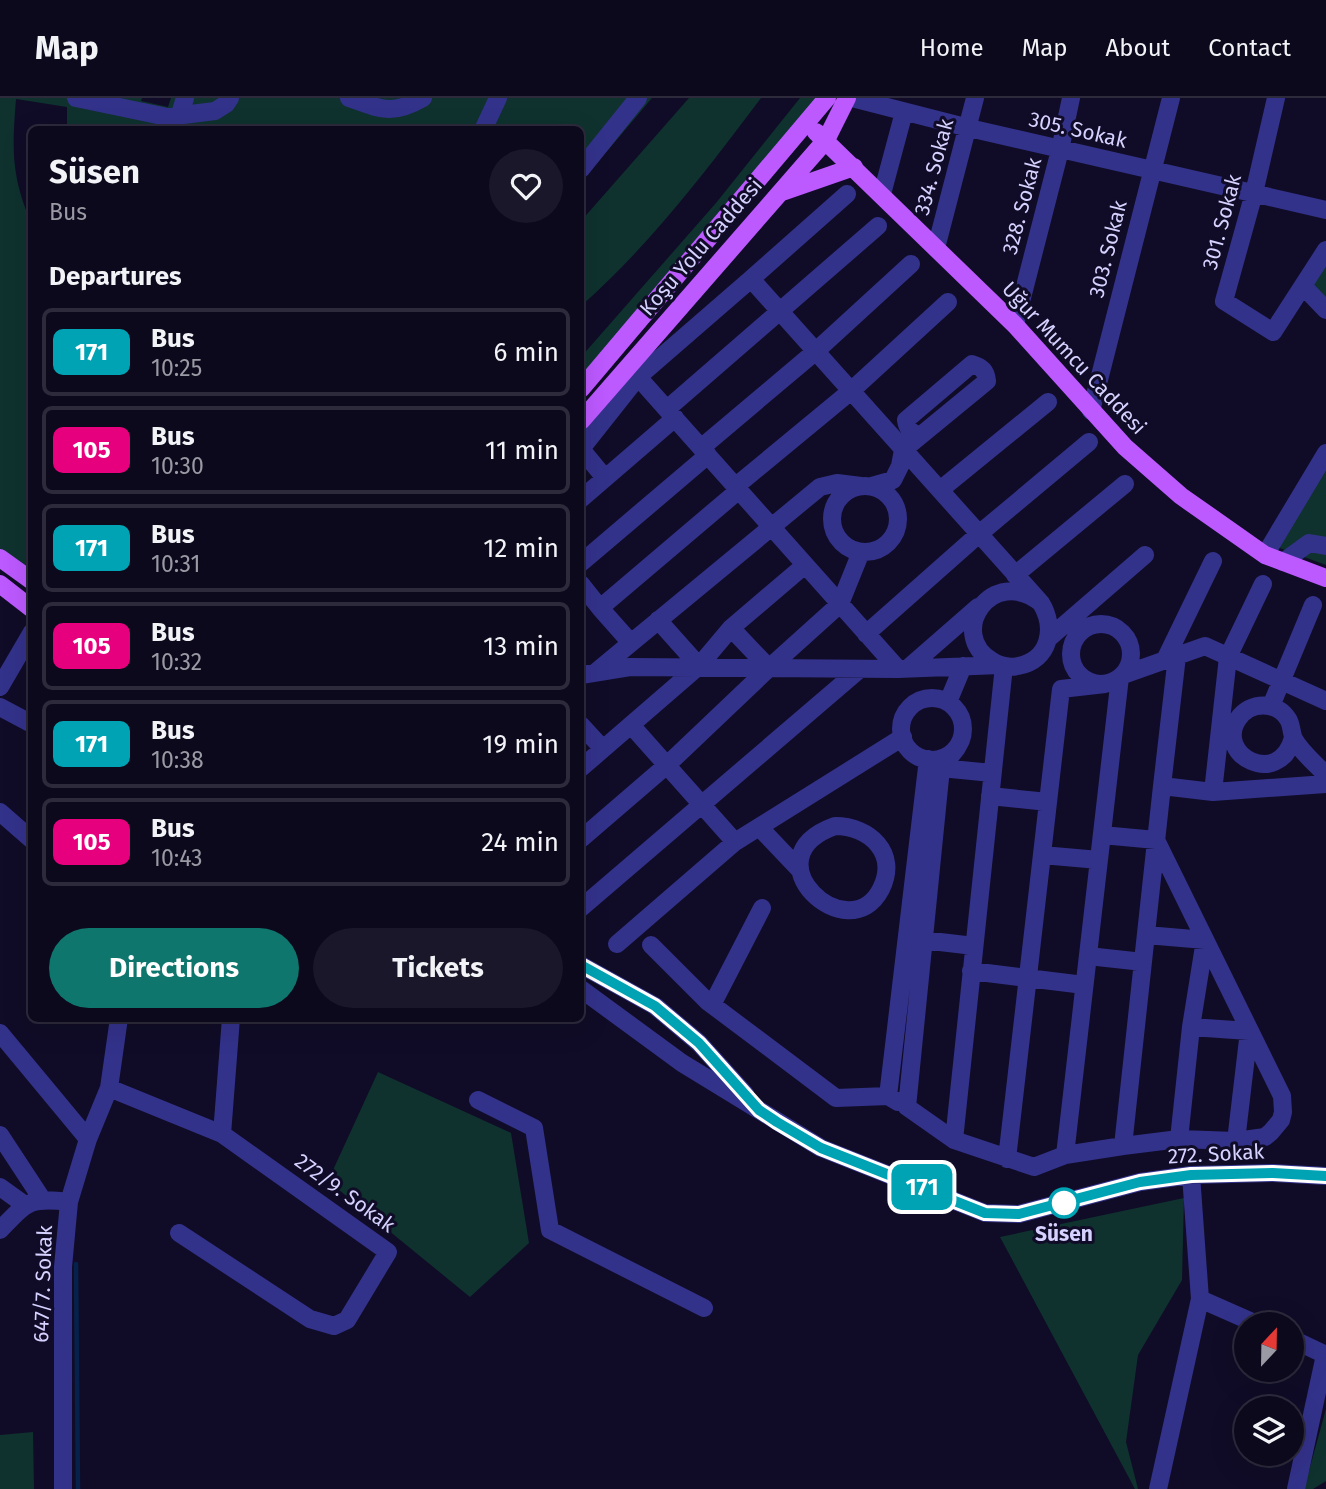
<!DOCTYPE html>
<html lang="en">
<head>
<meta charset="utf-8">
<style>
  body { margin:0; font-family:"Fira Sans",sans-serif; background:#1a172a; color:#f1f3f6; height:100vh; display:flex; flex-direction:column; font-size:26px; white-space:nowrap }
  * { box-sizing:border-box; margin:0 }
  p { font-size:23px; color:#9a9aa4 }
  .icon { flex:none; width:38px; height:38px; fill:none; stroke:currentColor; stroke-width:2; stroke-linecap:round; stroke-linejoin:round }
  .map { position:relative; flex:1; overflow:hidden }
  .panel { position:absolute; left:28px; top:28px; width:556px; height:896px; display:flex; flex-direction:column; background:#0c091d; border-radius:10px; box-shadow:0 7px 28px #0002,0 0 0 2px #2c2a3b }
  .panel>* { flex:none }
  .badge { padding:0 14px; border-radius:10px; font-size:24px; line-height:46px }
  .needle { width:46px; rotate:22deg }
  .fabs { position:absolute; left:1234px; top:1214px; display:grid; gap:14px }
  .fabs a { display:grid; place-items:center; width:70px; height:70px; border-radius:50%; background:#0c091d; box-shadow:0 7px 28px #0002,0 0 0 2px #2c2a3b; font-size:35px }
  .map>.badge { position:absolute; translate:-50% -50%; box-shadow:0 0 0 4px #fff }
  h2 { padding:0 21px; font-size:26px; line-height:63px }
  .round { display:grid; place-items:center; flex:none; width:74px; height:74px; border-radius:37px; background:#1a172a }
  .headline { display:flex; align-items:center; justify-content:space-between; height:119px; padding:0 21px }
  h1 { font-size:33px; font-weight:700; line-height:52px }
  .cta { display:flex; gap:14px; margin-top:auto; padding:14px 21px }
  .cta a { flex:1; height:80px; border-radius:42px; background:#0f766e; color:#fff; font-size:28px; font-weight:700; line-height:80px; text-align:center }
  .cta a+a { background:#1a172a; color:#f1f3f6 }
  ul { padding:0; list-style:none }
  li { display:flex; align-items:center; gap:21px; height:88px; margin:0 14px 10px; padding:0 7px; border:4px solid #2c2a3b; border-radius:10px }
  li div { flex:1 }
  li b { display:block; font-size:26px }
  li em { font-style:normal }
  li .badge { min-width:77px; font-weight:700; text-align:center }
  header { display:flex; align-items:center; gap:42px; box-sizing:border-box; height:98px; padding:0 35px; background:#0c091d; border-bottom:2px solid #2c2a3b }
  header strong { font-size:33px }
  nav { display:flex; gap:38px; margin-inline-start:auto; font-size:24px }
  .map>svg:first-child { display:block }
  .green { fill:#0f322f }
  .lines { fill:none; stroke-linecap:round; stroke-linejoin:round }
  .stream { stroke:#06224c; stroke-width:4.5 }
  .minor { stroke:#33328b; stroke-width:18 }
  .major { stroke:#bc59ff; stroke-width:18 }
  .line-casing { stroke:#fff; stroke-width:16 }
  .line { stroke:#00a3b4; stroke-width:10 }
  .stop-dot { fill:#fff; stroke:#00a3b4; stroke-width:3.5 }
  .labels { text-anchor:middle; dominant-baseline:central; stroke-width:6; stroke-linejoin:round; paint-order:stroke }
  .street-label { font-size:21px; fill:#d6d2ff; stroke:#100c27 }
  .stop-label { font-size:21px; font-weight:bold; fill:#d6d2ff; stroke:#100c27 }
</style>
</head>
<body>
<header>
<strong>Map</strong>
<nav><a>Home</a><a>Map</a><a>About</a><a>Contact</a></nav>
</header>
<div class="map">
<svg width="1326" height="1391" viewBox="0 0 1326 1391">
  <rect width="100%" height="100%" fill="#100c27"/>
  <!-- green -->
  <path class="green" d="M0,0H142L141,3L168,9L171,0H652L581,84V32H167L166,28L143,26L142,31H67V9L16,1C12,54 11,77 32,127L31,476L0,453Z
    M689,0H761C706,73 650,147 581,208V123Z
    M800,0H817L581,286V259L716,105Z
    M1326,152V212L1303,188Z
    M1326,360V467L1277,449Z
    M378,974L511,1035L529,1145L470,1199L328,1083Z
    M1184,1100L1182,1182L1138,1257L1126,1344L1138,1391H1135L1000,1139Z
    M1326,1311V1383L1313,1391H1304Z
    M33,1334L34,1391H0V1337Z"/>
  <g class="lines">
    <!-- stream -->
    <path class="stream" d="M76,1166L78,1391"/>
    <!-- minor -->
    <path class="minor" d="M76,0L167,19L215,13L226,6L230,0
      M349,0C380,11 392,18 423,0
      M852,0L969,30L1326,112
      M1276,0L1254,95L1224,203L1273,234L1326,152
      M180,32V16L185,0
      M483,32L498,0
      M581,71L638,0
      M882,96L904,14
      M936,150L975,0
      M751,181L847,96
      M1303,188L1326,212
      M1015,227L1060,52L1071,0
      M638,279L751,181L1041,505C1056,530 1050,562 1018,568C1008,570 1000,568 992,563C946,535 992,466 1041,505
      M667,311L878,128
      M1091,313L1171,0
      M701,350L816,253L911,166
      M581,351L638,279L898,571
      M581,351L605,380
      M736,388L851,293L948,204
      M872,388L893,382L900,368L903,352L987,283C986,273 982,269 972,266L906,322C907,331 911,335 920,338
      M832 421a33 33 0 1 1 66 0a33 33 0 1 1-66 0Z
      M940,392L1048,304
      M581,401L675,320
      M1265,457L1326,355
      M1283,464L1309,445L1326,448
      M581,465L708,357
      M1015,477L1125,386
      M581,486L600,510L739,392
      M600,510L631,545L820,389L837,385L861,388
      M658,522L699,568
      M1071 556a30 30 0 1 1 60 0a30 30 0 1 1-60 0Z
      M731,530L769,570L840,506L861,454
      M866,536L979,436L1089,344
      M1049,540L1145,457
      M1177,558L1162,688L1213,694L1228,559L1263,486
      M1165,562L1213,463
      M907,571L978,509
      M596,574L631,545
      M581,577L630,569L898,571L1000,567
      M1123,577L1205,548L1326,603
      M0,589L32,534
      M901 631a31 31 0 1 1 62 0a31 31 0 1 1-62 0Z
      M948,604L963,568
      M1271,608L1313,507
      M0,609L32,626
      M581,627L603,651L699,568L731,530L805,467
      M631,627L735,744
      M1293,640C1279,691 1214,657 1238,621C1250,603 1277,603 1288,621C1292,627 1291,635 1294,641C1301,654 1316,666 1326,677
      M957,650L941,670L907,1009L954,1042L1034,1069L1065,1057L1123,1048L1179,1041L1236,1043L1265,1039L1271,1034L1281,1022L1283,1014L1282,998L1156,742L1102,737
      M581,670L603,651
      M941,670L992,675
      M1213,694L1326,686
      M990,698L1048,704
      M0,714L32,742
      M835,728C869,728 899,755 881,791C849,854 746,760 835,728Z
      M759,729L799,771
      M581,741L667,667L769,570
      M1042,757L1099,762
      M581,810L860,571
      M1146,837L1205,842L1191,929L1179,1041
      M923,842L974,848
      M617,846L735,744L903,639
      M651,847L707,903L836,1000L888,998L898,1004
      M1088,858L1143,864
      M581,867L655,908L699,945L745,996
      M971,873L1084,887
      M581,891L682,965L821,1050L985,1115L1019,1116L1140,1084L1191,1077L1273,1075L1326,1078
      M712,907L762,810
      M1191,929L1249,933L1236,1043
      M0,935L88,1041
      M109,990L222,1036L388,1154L347,1222L334,1228L310,1221L179,1135
      M888,998L928,661
      M478,1002L534,1030L550,1132L704,1210
      M222,1036L231,920
      M0,1037L42,1101
      M954,1042L1004,568
      M1123,1048L1162,688
      M1065,1057L1120,579
      M1007,1061L1061,591L1105,586
      M0,1089L25,1107
      M0,1132C27,1104 29,1099 69,1104
      M1200,1201L1259,1227
      M1292,1241L1326,1257
      M63,1391V1169L69,1104L88,1041L109,990L119,920
      M1158,1391L1200,1201L1191,1077
      M1296,1391L1325,1257"/>
    <!-- major -->
    <path class="major" d="M816,34L1015,227L1125,349L1181,398L1265,457L1326,480
      M782,94L854,69
      M581,291L827,0
      M581,323L826,42L847,0
      M0,460L32,483
      M0,486L32,511"/>
  </g>
  <g class="lines">
    <!-- line casing -->
    <g class="line-casing">
      <path id="line" d="M581,867L655,908L699,945L759,1012L777,1024L821,1050L985,1115L1019,1116L1140,1084L1191,1077L1273,1075L1326,1078"/>
    </g>
    <!-- line -->
    <use href="#line" class="line"/>
  </g>
  <!-- markers -->
  <circle class="stop-dot" cx="1064" cy="1105" r="14"/>
  <g class="labels">
    <!-- street labels -->
    <g class="street-label">
      <text transform="translate(1078 32) rotate(13)">305. Sokak</text>
      <text transform="translate(934 69) rotate(-75)">334. Sokak</text>
      <text transform="translate(1022 108) rotate(-75)">328. Sokak</text>
      <text transform="translate(1222 124) rotate(-75)">301. Sokak</text>
      <text transform="translate(701 149) rotate(-49)">Koşu Yolu Caddesi</text>
      <text transform="translate(1108 151) rotate(-76)">303. Sokak</text>
      <text transform="translate(1074 260) rotate(47)">Uğur Mumcu Caddesi</text>
      <text transform="translate(1216 1056) rotate(-3)">272. Sokak</text>
      <text transform="translate(345 1095) rotate(36)">272/9. Sokak</text>
      <text transform="translate(43 1186) rotate(-88)">647/7. Sokak</text>
    </g>
    <!-- stop labels -->
    <g class="stop-label">
      <text x="1064" y="1136">Süsen</text>
    </g>
  </g>
</svg>
<div class="fabs">
<a><svg class="needle" viewBox="-14 -14 28 28"><path d="M0-13l5 13h-10z" fill="#e53935"/><path d="M0 13l5-13h-10z" fill="#9a9aa4"/></svg></a>
<a><svg class="icon" aria-label="layers" viewBox="0 0 24 24"><path d="M12 4l9 5-9 5-9-5zM3 14l9 5 9-5"/></svg></a>
</div>
<b class="badge" style="left:922px;top:1089px;background:#00a3b4;color:#fff">171</b>
<section class="panel">
<div class="headline"><div><h1>Süsen</h1><p>Bus</p></div><a class="round"><svg class="icon" aria-label="heart" viewBox="0 0 24 24"><path d="M12 20l-8-8c-3-5 5-10 8-4 3-6 11-1 8 4z"/></svg></a></div>
<h2>Departures</h2>
<ul>
<li><span class="badge" style="background:#00a3b4;color:#fff">171</span><div><b>Bus</b><p>10:25</p></div><em>6 min</em></li>
<li><span class="badge" style="background:#e6007e;color:#fff">105</span><div><b>Bus</b><p>10:30</p></div><em>11 min</em></li>
<li><span class="badge" style="background:#00a3b4;color:#fff">171</span><div><b>Bus</b><p>10:31</p></div><em>12 min</em></li>
<li><span class="badge" style="background:#e6007e;color:#fff">105</span><div><b>Bus</b><p>10:32</p></div><em>13 min</em></li>
<li><span class="badge" style="background:#00a3b4;color:#fff">171</span><div><b>Bus</b><p>10:38</p></div><em>19 min</em></li>
<li><span class="badge" style="background:#e6007e;color:#fff">105</span><div><b>Bus</b><p>10:43</p></div><em>24 min</em></li>
</ul>
<div class="cta"><a>Directions</a><a>Tickets</a></div>
</section>
</div>
</body>
</html>
